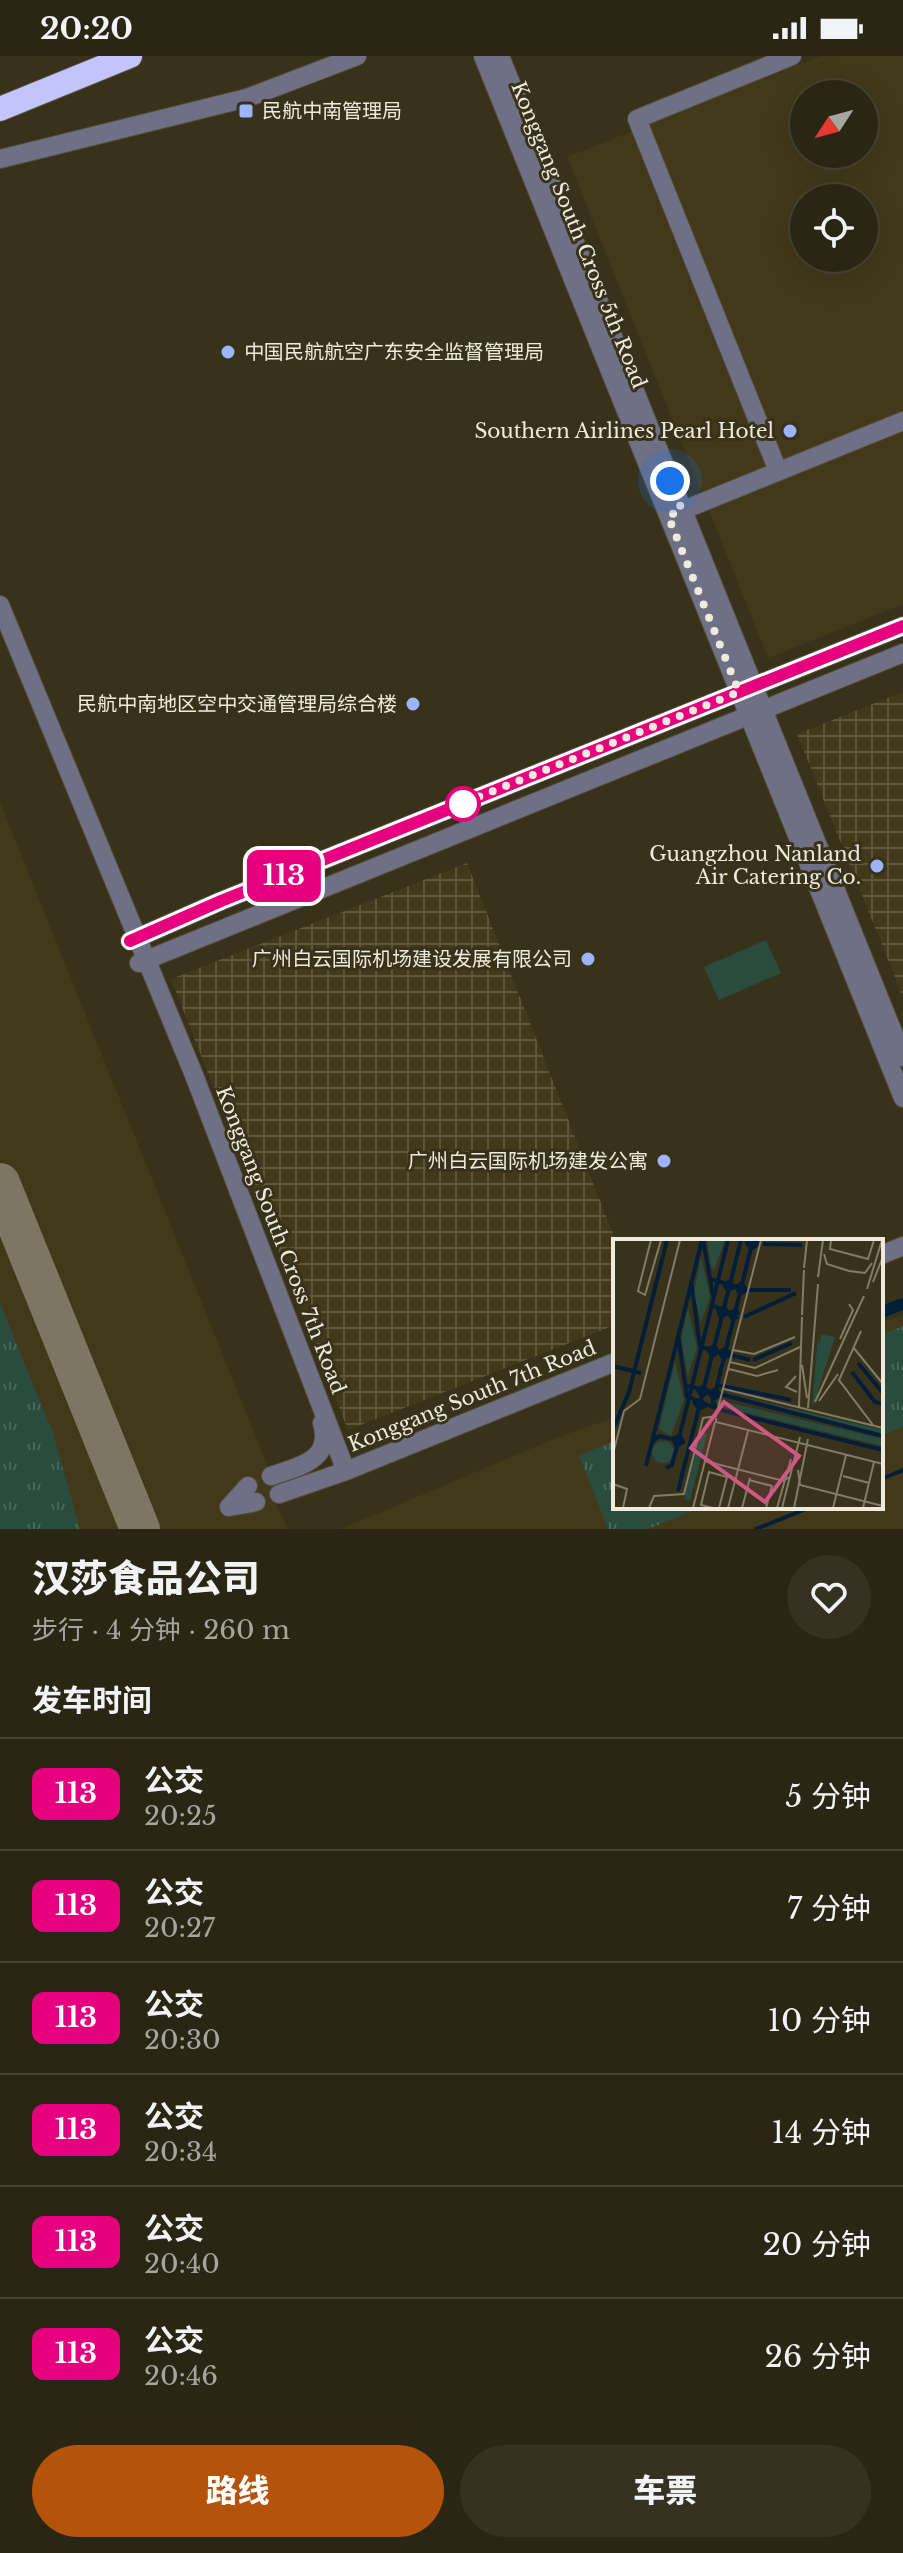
<!DOCTYPE html>
<html lang="zh">
<head>
<meta charset="utf-8">
<style>
  body { margin:0; font-family:"Libre Baskerville","Noto Sans SC",serif; background:#363222; color:#f1f3f6; height:100vh; display:flex; flex-direction:column; font-size:30px; white-space:nowrap }
  * { box-sizing:border-box; margin:0 }
  p { font-size:26px; color:#a5a5a0 }
  .icon { flex:none; width:44px; height:44px; fill:none; stroke:currentColor; stroke-width:2; stroke-linecap:round; stroke-linejoin:round }
  .map { position:relative; height:1473px; overflow:hidden }
  .drawer { display:flex; flex-direction:column; background:#2a2614; flex:1 }
  .drawer>* { flex:none }
  .badge { padding:0 16px; border-radius:12px; font-size:28px; line-height:52px }
  .needle { width:52px; rotate:234deg }
  .fabs { position:absolute; left:790px; top:24px; display:grid; gap:16px }
  .fabs a { display:grid; place-items:center; width:88px; height:88px; border-radius:50%; background:#2a2614; box-shadow:0 8px 32px #0002,0 0 0 2px #464334; font-size:40px }
  .you { position:absolute; width:40px; height:40px; margin:-20px; border:6px solid #fff; border-radius:50%; background:#1a73e8; box-shadow:0 0 0 12px #1a73e833 }
  .map>.badge { position:absolute; translate:-50% -50%; box-shadow:0 0 0 4px #fff }
  h2 { padding:0 32px; font-size:30px; line-height:72px }
  .round { display:grid; place-items:center; flex:none; width:84px; height:84px; border-radius:42px; background:#363222 }
  .head { display:flex; align-items:center; justify-content:space-between; height:136px; padding:0 32px }
  h1 { font-size:38px; font-weight:800; line-height:60px }
  .button { display:flex; gap:16px; margin-top:auto; padding:16px 32px }
  .button a { flex:1; height:92px; border-radius:48px; background:#b45309; color:#fff; font-size:32px; font-weight:800; line-height:92px; text-align:center }
  .button a+a { background:#363222; color:#f1f3f6 }
  ul { padding:0; list-style:none }
  li { display:flex; align-items:center; gap:24px; height:112px; padding:0 32px; border-top:2px solid #464334 }
  li div { flex:1 }
  li b { display:block; font-size:30px }
  li em { font-style:normal }
  li .badge { min-width:88px; font-weight:700; text-align:center }
  .status { display:flex; justify-content:space-between; align-items:center; height:56px; padding:0 40px; background:#2a2614; direction:ltr }
  .status svg { height:22px; fill:currentColor }
  .map>svg:first-child { display:block }
  .built { fill:#42391b; fill-rule:evenodd }
  .industrial { fill:url(#industrial-grid) }
  .grass { fill:url(#grass-tufts) }
  .park { fill:#2a4c3e }
  .water { fill:url(#water-ripples) }
  .lines { fill:none; stroke-linecap:round; stroke-linejoin:round }
  .stream { stroke:#021e39; stroke-width:4 }
  .taxiway { stroke:#7c7662; stroke-width:40 }
  .minor-casing { stroke:#554f3a; stroke-width:20 }
  .highway-casing { stroke:#554f3a; stroke-width:26 }
  .minor { stroke:#6f7086; stroke-width:18 }
  .highway { stroke:#c4c4fc; stroke-width:24 }
  .line-casing { stroke:#fff; stroke-width:18 }
  .line { stroke:#e6007e; stroke-width:12 }
  .walk { stroke:#eeeadc; stroke-width:8; stroke-dasharray:0 14.4 }
  .poi-dot { fill:#9db4fd; stroke:#38321b; stroke-width:3 }
  .stop-dot { fill:#fff; stroke:#e6007e; stroke-width:4 }
  .labels { text-anchor:middle; dominant-baseline:central; stroke-width:6; stroke-linejoin:round; paint-order:stroke }
  .poi-label { font-size:20px; fill:#eeeadc; stroke:#38321b; text-anchor:end }
  .street-label { font-size:20px; fill:#eeeadc; stroke:#38321b }
  .inset-river { fill:none; stroke:#021e39; stroke-width:4 }
  .inset-road { fill:none; stroke:#817c68; stroke-width:2 }
  .view { fill:#cf5782; fill-opacity:0.15; stroke:#cf5782; stroke-width:4 }
  .inset-edge { fill:none; stroke:#eeeadc; stroke-width:4 }
</style>
</head>
<body>
<div class="status"><b>20:20</b><svg viewBox="0 0 49 12"><path d="M0 12V9h3v3zM5 12V6h3v6zM10 12V3h3v9zM15 12V0h3v12zM26 1h20v11H26zM47 4h2v5h-2z"/></svg></div>
<div class="map">
<svg width="903" height="1473" viewBox="0 0 903 1473">
  <defs>
    <pattern id="industrial-grid" width="8" height="8" patternUnits="userSpaceOnUse" patternTransform="scale(2)"><rect width="8" height="8" fill="#42391b"/><path d="M0 4h8M4 0v8" fill="none" stroke="#5e563c"/></pattern>
    <pattern id="grass-tufts" width="24" height="20" patternUnits="userSpaceOnUse" patternTransform="scale(2)"><rect width="24" height="20" fill="#2a4c3e"/><path d="M3 7l-1-3M5 7V3M7 7l1-3M15 17l-1-3M17 17v-4M19 17l1-3" fill="none" stroke="#496659"/></pattern>
    <pattern id="water-ripples" width="26" height="14" patternUnits="userSpaceOnUse" patternTransform="scale(2)"><rect width="26" height="14" fill="#021e39"/><path d="M2 4q2-2 4 0t4 0M15 11q2-2 4 0t4 0" fill="none" stroke="#273f55"/></pattern>
  </defs>
  <rect width="100%" height="100%" fill="#38321b"/>
  <!-- built -->
  <path class="built" d="M821,0H903V548L768,602L567,101ZM804,38H864V98H804ZM804,142H864V202H804Z
    M0,746L279,1438L282,1447L277,1449L288,1473H0Z
    M903,1259V1473H341L556,1382L615,1361V1451H881V1267Z"/>
  <!-- industrial -->
  <path class="industrial" d="M903,636V941L797,678Z
    M467,807L616,1185L615,1269L348,1374L171,923Z"/>
  <!-- grass -->
  <path class="grass" d="M0,1247L53,1377L80,1473H0Z
    M903,1270V1371L881,1380V1279Z
    M615,1385V1451H703L648,1473H608L579,1399Z"/>
  <!-- park -->
  <path class="park" d="M766,884L781,917L719,944L704,911Z"/>
  <!-- water -->
  <path class="water" d="M903,1241V1254L881,1263V1250Z"/>
  <g class="lines">
    <!-- stream -->
    <path class="stream" d="M881,1423L903,1414
      M756,1473L811,1451"/>
    <!-- taxiway -->
    <path class="taxiway" d="M0,1127L140,1473"/>
    <!-- minor casing -->
    <g class="minor-casing">
      <path id="minor" d="M483,0L903,1042
        M500,0L903,1001
        M0,103L247,42L357,0
        M778,415L637,63L792,0
        M671,459L903,365
        M0,549L194,1019L346,1415L279,1438
        M130,885L221,845L903,570
        M139,907L903,597
        M881,1199L903,1190
        M346,1415L615,1306
        M271,1420C299,1410 333,1405 322,1367
        M229,1451L248,1430
        M229,1451L256,1446"/>
    </g>
    <!-- highway casing -->
    <g class="highway-casing">
      <path id="highway" d="M0,53L130,0"/>
    </g>
    <!-- minor -->
    <use href="#minor" class="minor"/>
    <!-- highway -->
    <use href="#highway" class="highway"/>
  </g>
  <g class="lines">
    <!-- line casing -->
    <g class="line-casing">
      <path id="line" d="M130,885L221,845L903,570"/>
    </g>
    <!-- line -->
    <use href="#line" class="line"/>
    <!-- walk -->
    <path class="walk" d="M463,748L451,752L739,636L668,460L682,454L670,425"/>
  </g>
  <!-- markers -->
  <g class="poi-dot">
    <rect x="238" y="47" width="16" height="16" rx="4"/>
    <circle cx="228" cy="296" r="8"/>
    <circle cx="790" cy="375" r="8"/>
    <circle cx="413" cy="648" r="8"/>
    <circle cx="877" cy="810" r="8"/>
    <circle cx="588" cy="903" r="8"/>
    <circle cx="664" cy="1105" r="8"/>
  </g>
  <circle class="stop-dot" cx="463" cy="748" r="16"/>
  <g class="labels">
    <!-- poi labels -->
    <g class="poi-label">
      <text x="262" y="55" text-anchor="start">民航中南管理局</text>
      <text x="244" y="296" text-anchor="start">中国民航航空广东安全监督管理局</text>
      <text x="774" y="375">Southern Airlines Pearl Hotel</text>
      <text x="397" y="648">民航中南地区空中交通管理局综合楼</text>
      <text x="861" y="798">Guangzhou Nanland<tspan x="861" dy="23">Air Catering Co.</tspan></text>
      <text x="572" y="903">广州白云国际机场建设发展有限公司</text>
      <text x="648" y="1105">广州白云国际机场建发公寓</text>
    </g>
    <!-- street labels -->
    <g class="street-label">
      <text transform="translate(579 179) rotate(68)">Konggang South Cross 5th Road</text>
      <text transform="translate(281 1184) rotate(69)">Konggang South Cross 7th Road</text>
      <text transform="translate(472 1340) rotate(-22)">Konggang South 7th Road</text>
    </g>
  </g>
  <!-- overview -->
  <g transform="translate(613 1183)">
    <rect width="270" height="270" fill="#38321b"/>
    <path d="M94,1H112L101,31L98,27ZM88,18L97,57L88,84L81,54ZM75,69L84,108L75,137L68,101ZM208,95L222,98L199,170L205,96L206,107ZM62,122L71,161L58,197L46,190ZM111,154L270,191V195ZM105,161L270,200V207L114,169L104,166ZM88,194L94,195L77,261L71,260ZM39 213a11 11 0 1 1 22 0a11 11 0 1 1-22 0Z" fill="#2a4c3e"/>
    <path class="inset-river" d="M90,1L100,56M140,1L145,5L138,10L134,4ZM150,5L189,6M98,40L133,51H178M78,42L87,108M117,42L121,48L115,52L111,45ZM129,44L133,51L127,55L123,48ZM99,66L121,76M111,68L115,74L108,78L105,71ZM125,77L120,81L116,74L123,71L125,76M131,78L183,54M65,95L74,159M101,107L105,113L99,117L95,110ZM88,108L137,121M113,109L117,116L110,120L107,113ZM140,121L179,104M245,124L270,154M0,127L28,134M239,133L262,163L270,165M72,146L270,197M105,146L178,161M91,147L95,153L89,157L85,151ZM103,150L107,156L100,160L97,154ZM76,158L102,169M88,161L92,167L86,170L82,164ZM103,169L100,163L140,1M108,171L270,211M0,190L16,153L54,1M67,196L70,203L64,207L60,200ZM39,203L46,197L71,203M33,227L89,1M53,229L59,226L64,207L115,1M65,252L128,1"/>
    <path class="inset-road" d="M38,1L25,52L32,56L48,1M218,1L217,10L255,20L261,1M211,15L214,25L236,32L252,34L259,24M191,29L194,1M205,38L210,1M260,43L269,20M254,50L269,1M189,76L191,31M248,92L226,141L260,186M227,100L240,71L236,65M240,108L270,145M120,111L141,115L182,98M117,123L142,129L187,108M189,126L194,159M116,130L144,137L165,131M183,137L173,148L184,153M111,150L270,189M206,162L225,135M202,163L251,57M186,168L189,78M195,169L205,45M103,177L148,1M103,179V183L270,225M0,215L11,172L27,160L67,1M92,222L171,242L176,238M185,231L187,246L270,267M230,237L256,244M136,241L159,247L153,269M0,245L14,250L10,269M36,269L41,257L71,255L90,179L104,177M80,269L102,183M100,269L88,266L96,233L114,238L106,269M115,269L135,192M129,269L137,239M164,269L178,220M169,269L187,198M181,269L195,200M220,269L233,216M250,269L261,223"/>
    <path class="view" d="M111,163L186,217L152,263L78,209Z"/>
    <rect width="270" height="270" class="inset-edge"/>
  </g>
</svg>
<div class="fabs">
<a><svg class="needle" viewBox="-14 -14 28 28"><path d="M0-13l5 13h-10z" fill="#e53935"/><path d="M0 13l5-13h-10z" fill="#a5a5a0"/></svg></a>
<a><svg class="icon" aria-label="locate" viewBox="0 0 24 24"><circle cx="12" cy="12" r="6"/><path d="M12 2v4M12 18v4M2 12h4M18 12h4"/></svg></a>
</div>
<div class="you" style="left:670px;top:425px"></div>
<b class="badge" style="left:284px;top:820px;background:#e6007e;color:#fff">113</b>
</div>
<section class="drawer">
<div class="head"><div><h1>汉莎食品公司</h1><p>步行 · 4 分钟 · 260 m</p></div><a class="round"><svg class="icon" aria-label="heart" viewBox="0 0 24 24"><path d="M12 20l-8-8c-3-5 5-10 8-4 3-6 11-1 8 4z"/></svg></a></div>
<h2>发车时间</h2>
<ul>
<li><span class="badge" style="background:#e6007e;color:#fff">113</span><div><b>公交</b><p>20:25</p></div><em>5 分钟</em></li>
<li><span class="badge" style="background:#e6007e;color:#fff">113</span><div><b>公交</b><p>20:27</p></div><em>7 分钟</em></li>
<li><span class="badge" style="background:#e6007e;color:#fff">113</span><div><b>公交</b><p>20:30</p></div><em>10 分钟</em></li>
<li><span class="badge" style="background:#e6007e;color:#fff">113</span><div><b>公交</b><p>20:34</p></div><em>14 分钟</em></li>
<li><span class="badge" style="background:#e6007e;color:#fff">113</span><div><b>公交</b><p>20:40</p></div><em>20 分钟</em></li>
<li><span class="badge" style="background:#e6007e;color:#fff">113</span><div><b>公交</b><p>20:46</p></div><em>26 分钟</em></li>
</ul>
<div class="button"><a>路线</a><a>车票</a></div>
</section>
</body>
</html>
